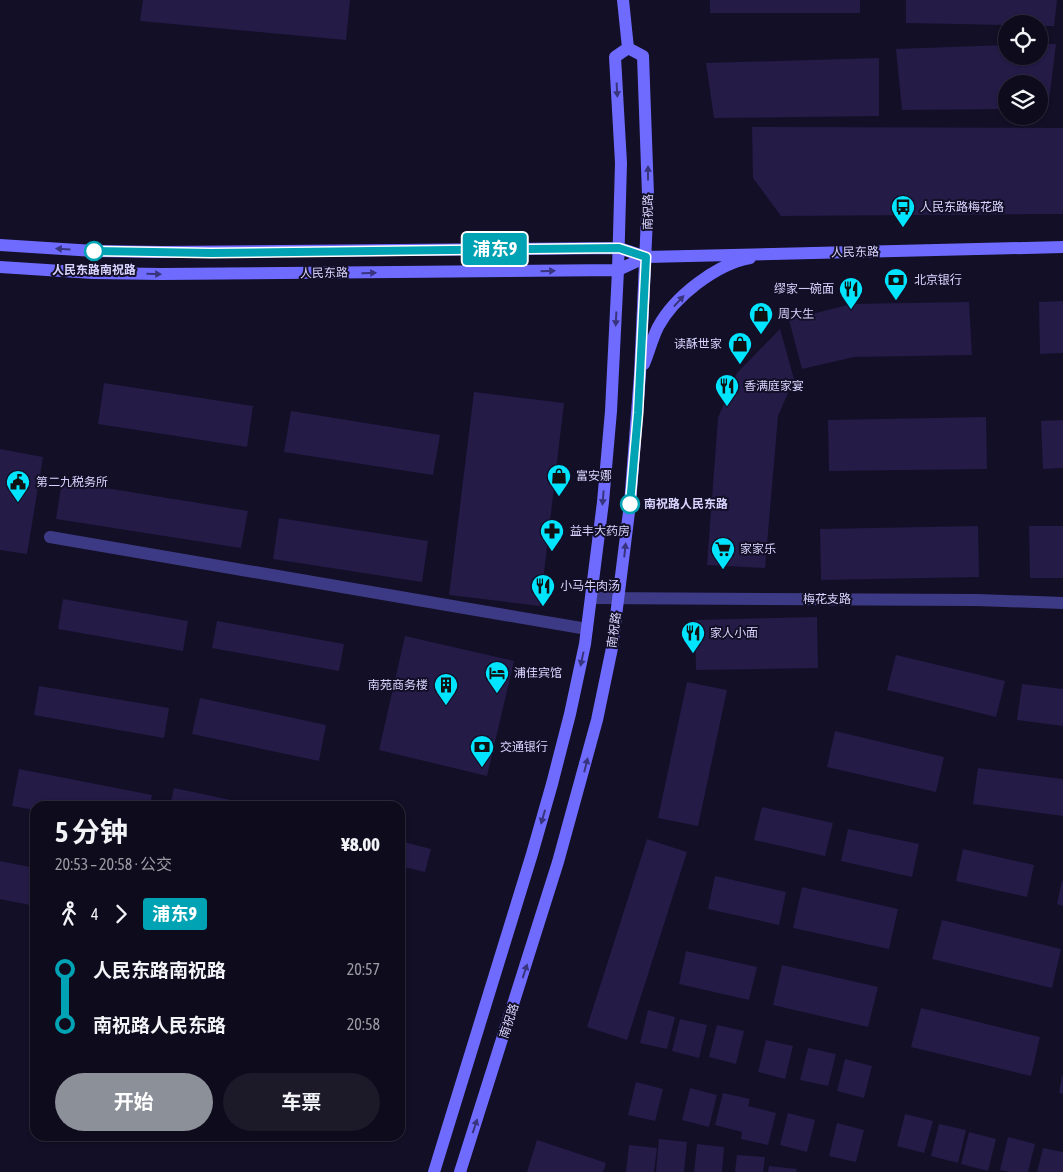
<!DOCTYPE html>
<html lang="zh">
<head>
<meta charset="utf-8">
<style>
  body { margin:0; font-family:"Asap Condensed","Noto Sans SC",sans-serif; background:#1c1929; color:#f1f3f6; height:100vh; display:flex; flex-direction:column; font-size:19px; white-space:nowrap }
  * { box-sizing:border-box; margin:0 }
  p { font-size:16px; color:#9b9ba3 }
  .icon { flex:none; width:28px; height:28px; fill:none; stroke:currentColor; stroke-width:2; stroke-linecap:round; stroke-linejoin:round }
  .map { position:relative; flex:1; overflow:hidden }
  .details { position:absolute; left:30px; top:801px; width:375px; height:340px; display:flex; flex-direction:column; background:#0e0b1c; border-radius:15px; box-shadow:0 1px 4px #0004,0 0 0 1px #2e2b3b }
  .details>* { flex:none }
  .badge { padding:0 10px; border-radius:4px; font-size:18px; line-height:32px }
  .controls { position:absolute; left:998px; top:15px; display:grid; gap:10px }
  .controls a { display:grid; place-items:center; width:50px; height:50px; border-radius:50%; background:#0e0b1c; box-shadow:0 1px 4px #0004,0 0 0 1px #2e2b3b; font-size:25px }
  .map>.badge { position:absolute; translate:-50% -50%; box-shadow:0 0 0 2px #fff }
  .legs { display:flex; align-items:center; gap:8px; height:55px; padding:0 25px; font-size:16px }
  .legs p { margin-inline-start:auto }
  .head { display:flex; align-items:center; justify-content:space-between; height:85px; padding:0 25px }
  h1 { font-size:28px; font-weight:700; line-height:38px }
  .button { display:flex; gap:10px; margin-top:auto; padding:10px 25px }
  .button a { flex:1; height:58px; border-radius:30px; background:#8c9099; color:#fff; font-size:20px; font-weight:700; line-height:58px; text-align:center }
  .button a+a { background:#1c1929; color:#f1f3f6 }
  ul { padding:0 25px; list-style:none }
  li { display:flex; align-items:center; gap:18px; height:55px; font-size:19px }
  li i { display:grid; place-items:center; width:8px; height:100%; margin:0 6px; background:currentColor }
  li i::after { content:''; width:12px; height:12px; margin:-6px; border:4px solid; border-radius:50%; background:#0e0b1c }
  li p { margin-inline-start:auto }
  li:first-child i { background:linear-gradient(#0000 50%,currentColor 0) }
  li:last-child i { background:linear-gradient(currentColor 50%,#0000 0) }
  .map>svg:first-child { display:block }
  .building { fill:#241b47 }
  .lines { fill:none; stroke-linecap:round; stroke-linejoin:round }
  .street { stroke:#3d3a85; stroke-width:12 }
  .secondary { stroke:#6f6bff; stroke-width:12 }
  .oneway { fill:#38347d }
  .line-1-casing { stroke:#fff; stroke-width:11 }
  .line-1 { stroke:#00a3b4; stroke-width:8 }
  .stop-1-dot { fill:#fff; stroke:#00a3b4; stroke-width:2.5 }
  .labels { text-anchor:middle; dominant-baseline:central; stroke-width:4; stroke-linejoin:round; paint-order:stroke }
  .poi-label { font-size:12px; fill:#d9d4ff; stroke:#130f26; text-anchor:start }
  .street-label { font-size:12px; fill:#d9d4ff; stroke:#130f26 }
  .stop-label { font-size:12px; font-weight:bold; fill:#d9d4ff; stroke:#130f26 }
</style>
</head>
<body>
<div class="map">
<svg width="1063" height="1172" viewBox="0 0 1063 1172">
  <rect width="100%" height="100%" fill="#130f26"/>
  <!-- building -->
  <path class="building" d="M143,0H350L346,40L140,21Z
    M710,0H860V13H710Z
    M906,0H1057L1054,26H1039V24L1006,25L906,23Z
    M1039,44H1056L1048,109H1039V84H1006V109L902,110L896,49L1006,45V56H1039Z
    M879,58V116L714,118L706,63Z
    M752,127L1063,128V214L781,216L753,178Z
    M1063,301V353L1040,354L1039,302Z
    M969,302L972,355L854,357L802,369L789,320L851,304Z
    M780,329L794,379L778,416L765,568L707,565L718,418L737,373Z
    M104,383L253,406L247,447L98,424Z
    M474,392L564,403L540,606L449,595Z
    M291,411L440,435L433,475L284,452Z
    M986,417L987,469L829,471L828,420Z
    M1063,420V468L1043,469L1041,421Z
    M0,449L43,457L27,554L0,550Z
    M62,481L248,511L241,548L56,519Z
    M279,518L428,541L422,582L273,559Z
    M978,526L979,577L821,580L820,529Z
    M1029,526H1063V578H1030Z
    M63,599L188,621L183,651L58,629Z
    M817,617L818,668L696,670L695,620Z
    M217,621L344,644L339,671L212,648Z
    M405,636L514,661L487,776L379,750Z
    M896,655L1005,681L996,717L887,690Z
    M687,682L727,690L698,826L658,818Z
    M1022,684L1063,689V726L1017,720Z
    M39,686L169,708L164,738L34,715Z
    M200,698L326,725L319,761L192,734Z
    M835,731L944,757L936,792L827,767Z
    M978,768L1063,779V816L973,804Z
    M19,769L152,795L150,806H35V810L12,806Z
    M174,788L254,805V806H170Z
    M762,807L833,823L825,856L754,840Z
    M848,829L919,844L912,877L841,861Z
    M647,839L687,852L627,1040L587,1027Z
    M400,841L431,849L425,872L400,866Z
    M963,849L1034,865L1027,897L956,881Z
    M0,861L35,868V906L0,899Z
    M715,876L786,892L779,925L708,909Z
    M1062,881H1063V906L1057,904Z
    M802,887L898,909L889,949L793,928Z
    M942,920L1061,949L1052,988L932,959Z
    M686,951L757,967L749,1000L679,984Z
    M782,965L878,987L868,1027L773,1005Z
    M921,1008L1040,1037L1031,1076L911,1047Z
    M648,1010L675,1017L667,1049L640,1043Z
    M680,1019L707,1025L699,1058L672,1051Z
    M717,1025L744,1031L736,1064L709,1057Z
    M766,1040L793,1046L785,1079L758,1072Z
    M808,1048L836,1054L828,1086L800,1080Z
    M845,1059L872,1066L864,1098L837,1091Z
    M1062,1076H1063V1094L1059,1093Z
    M636,1082L663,1089L655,1121L628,1115Z
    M690,1088L717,1095L709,1127L682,1120Z
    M723,1093L750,1099L748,1106L776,1113L768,1145L741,1139L742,1132L715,1125Z
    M788,1113L815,1120L807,1152L780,1145Z
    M905,1114L933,1121L924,1153L897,1146Z
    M837,1123L864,1130L856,1162L829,1156Z
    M939,1124L966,1130L958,1163L931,1156Z
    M969,1132L996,1139L988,1171L961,1164Z
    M1008,1137L1035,1144L1028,1172H1009L1000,1170Z
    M659,1139L687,1142L684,1172H656Z
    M537,1140L606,1163L603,1172H527Z
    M697,1144L724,1147L722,1172H694Z
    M629,1145L657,1148L654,1172H626Z
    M1043,1148L1063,1152V1172H1037Z
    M737,1155L765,1157L763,1172H735Z
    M769,1166L797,1169L796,1172H768Z"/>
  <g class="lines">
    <!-- street -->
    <path class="street" d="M50,537L587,629
      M591,598L977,600L1063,603"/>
    <!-- secondary -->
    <path class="secondary" d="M623,0L628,48
      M0,245L94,251L162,252L619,248L646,257L1063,247
      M0,267L93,273L161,274L618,270L646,257
      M644,364C649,352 652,339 658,327C674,297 716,264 750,258
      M434,1172L532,854L552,784L570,714L585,644L603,502L611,411L618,270L621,163L615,57L628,48
      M460,1172L558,862L597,720L612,648L630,504L640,374L648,195L643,56L628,48"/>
  </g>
  <!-- one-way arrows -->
  <defs><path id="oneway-solid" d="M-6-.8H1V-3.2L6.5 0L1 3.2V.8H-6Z" transform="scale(1.25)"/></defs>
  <g class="oneway">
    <use href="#oneway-solid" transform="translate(617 90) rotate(87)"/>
    <use href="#oneway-solid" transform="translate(648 173) rotate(-90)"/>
    <use href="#oneway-solid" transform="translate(63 249) rotate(-177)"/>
    <use href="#oneway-solid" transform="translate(548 271) rotate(-1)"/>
    <use href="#oneway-solid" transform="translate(369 273) rotate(-1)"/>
    <use href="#oneway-solid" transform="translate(154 274) rotate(1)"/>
    <use href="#oneway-solid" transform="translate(679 301) rotate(-47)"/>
    <use href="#oneway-solid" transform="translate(616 319) rotate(93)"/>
    <use href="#oneway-solid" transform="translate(603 498) rotate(95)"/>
    <use href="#oneway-solid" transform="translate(625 550) rotate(-84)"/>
    <use href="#oneway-solid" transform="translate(582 659) rotate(102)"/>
    <use href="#oneway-solid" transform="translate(586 765) rotate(-76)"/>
    <use href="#oneway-solid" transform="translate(543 817) rotate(106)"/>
    <use href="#oneway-solid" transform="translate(525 971) rotate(-72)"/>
    <use href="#oneway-solid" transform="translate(475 1126) rotate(-72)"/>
  </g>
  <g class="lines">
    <!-- line-1 casing -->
    <g class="line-1-casing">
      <path id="line-1" d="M94,251L211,253L619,248L646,257L638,413L630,504"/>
    </g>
    <!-- line-1 -->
    <use href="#line-1" class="line-1"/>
  </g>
  <!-- icons -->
  <defs>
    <g id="bus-pin" transform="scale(1.25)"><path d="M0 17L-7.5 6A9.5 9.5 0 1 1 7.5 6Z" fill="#00e5ff" stroke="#130f26"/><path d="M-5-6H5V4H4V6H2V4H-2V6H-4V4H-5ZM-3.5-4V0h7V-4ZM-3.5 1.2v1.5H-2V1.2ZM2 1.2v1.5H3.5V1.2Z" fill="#111"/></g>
    <g id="bank-pin" transform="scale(1.25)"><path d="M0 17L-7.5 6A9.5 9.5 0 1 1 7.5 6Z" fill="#00e5ff" stroke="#130f26"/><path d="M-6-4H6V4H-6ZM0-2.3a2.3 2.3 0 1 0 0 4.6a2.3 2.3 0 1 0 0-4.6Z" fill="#111"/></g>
    <g id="restaurant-pin" transform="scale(1.25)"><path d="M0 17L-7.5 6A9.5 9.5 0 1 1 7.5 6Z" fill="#00e5ff" stroke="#130f26"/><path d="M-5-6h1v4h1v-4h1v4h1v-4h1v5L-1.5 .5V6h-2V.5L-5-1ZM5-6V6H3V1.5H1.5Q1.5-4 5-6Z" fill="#111"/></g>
    <g id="shop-pin" transform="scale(1.25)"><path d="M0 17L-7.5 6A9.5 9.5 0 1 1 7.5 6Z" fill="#00e5ff" stroke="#130f26"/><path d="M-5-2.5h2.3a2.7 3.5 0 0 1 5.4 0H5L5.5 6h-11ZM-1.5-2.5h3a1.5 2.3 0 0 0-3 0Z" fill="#111"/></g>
    <g id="civic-pin" transform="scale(1.25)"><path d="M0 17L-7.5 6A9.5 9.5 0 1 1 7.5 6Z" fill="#00e5ff" stroke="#130f26"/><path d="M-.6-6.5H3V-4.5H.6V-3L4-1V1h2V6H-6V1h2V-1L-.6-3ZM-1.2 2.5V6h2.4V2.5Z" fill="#111"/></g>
    <g id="pharmacy-pin" transform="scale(1.25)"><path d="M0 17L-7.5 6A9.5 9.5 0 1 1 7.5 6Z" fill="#00e5ff" stroke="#130f26"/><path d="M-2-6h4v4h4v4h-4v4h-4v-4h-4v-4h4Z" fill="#111"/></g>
    <g id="supermarket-pin" transform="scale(1.25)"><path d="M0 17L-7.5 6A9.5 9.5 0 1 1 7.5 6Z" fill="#00e5ff" stroke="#130f26"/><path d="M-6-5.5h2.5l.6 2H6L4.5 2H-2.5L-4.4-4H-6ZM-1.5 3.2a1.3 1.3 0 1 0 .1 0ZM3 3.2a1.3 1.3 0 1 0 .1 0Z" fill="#111"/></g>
    <g id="hotel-pin" transform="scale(1.25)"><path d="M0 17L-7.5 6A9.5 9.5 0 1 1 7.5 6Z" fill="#00e5ff" stroke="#130f26"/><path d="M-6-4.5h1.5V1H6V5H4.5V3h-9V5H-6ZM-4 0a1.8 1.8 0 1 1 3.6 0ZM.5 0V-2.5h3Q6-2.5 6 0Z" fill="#111"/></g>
    <g id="building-pin" transform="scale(1.25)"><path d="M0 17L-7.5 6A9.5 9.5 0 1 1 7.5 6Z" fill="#00e5ff" stroke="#130f26"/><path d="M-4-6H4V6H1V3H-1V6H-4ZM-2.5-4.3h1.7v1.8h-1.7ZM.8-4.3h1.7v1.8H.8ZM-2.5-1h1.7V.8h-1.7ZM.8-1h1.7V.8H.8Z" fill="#111"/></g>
  </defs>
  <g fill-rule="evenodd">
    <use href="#bus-pin" x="903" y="207"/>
    <use href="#bank-pin" x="896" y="280"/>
    <use href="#restaurant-pin" x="851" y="289"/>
    <use href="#shop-pin" x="761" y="314"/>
    <use href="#shop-pin" x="740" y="344"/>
    <use href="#restaurant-pin" x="727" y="386"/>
    <use href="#shop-pin" x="559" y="476"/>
    <use href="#civic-pin" x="18" y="482"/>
    <use href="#pharmacy-pin" x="552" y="531"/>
    <use href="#supermarket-pin" x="723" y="549"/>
    <use href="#restaurant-pin" x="543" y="586"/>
    <use href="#restaurant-pin" x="693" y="633"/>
    <use href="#hotel-pin" x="497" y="673"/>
    <use href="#building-pin" x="446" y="685"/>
    <use href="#bank-pin" x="482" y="747"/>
  </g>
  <!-- markers -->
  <g class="stop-1-dot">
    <circle cx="94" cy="251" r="9"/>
    <circle cx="630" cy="504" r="9"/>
  </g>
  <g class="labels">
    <!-- poi labels -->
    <g class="poi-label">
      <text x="920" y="207">人民东路梅花路</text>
      <text x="914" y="280">北京银行</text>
      <text x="834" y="289" text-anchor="end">缪家一碗面</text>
      <text x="778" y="314">周大生</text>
      <text x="722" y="344" text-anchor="end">读酥世家</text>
      <text x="744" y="386">香满庭家宴</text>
      <text x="576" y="476">富安娜</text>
      <text x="36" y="482">第二九税务所</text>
      <text x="570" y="531">益丰大药房</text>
      <text x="740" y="549">家家乐</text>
      <text x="560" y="586">小马牛肉汤</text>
      <text x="710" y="633">家人小面</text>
      <text x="514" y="673">浦佳宾馆</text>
      <text x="428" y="685" text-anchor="end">南苑商务楼</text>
      <text x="500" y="747">交通银行</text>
    </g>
    <!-- street labels -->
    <g class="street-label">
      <text transform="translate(648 212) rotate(-89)">南祝路</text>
      <text transform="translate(855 252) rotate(-1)">人民东路</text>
      <text transform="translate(324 273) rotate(-1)">人民东路</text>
      <text x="827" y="599">梅花支路</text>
      <text transform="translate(614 630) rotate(-82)">南祝路</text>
      <text transform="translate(509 1021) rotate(-72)">南祝路</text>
    </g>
    <!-- stop labels -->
    <g class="stop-label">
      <text x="94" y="270">人民东路南祝路</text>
      <text x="644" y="504" text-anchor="start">南祝路人民东路</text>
    </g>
  </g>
</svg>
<div class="controls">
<a><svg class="icon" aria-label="locate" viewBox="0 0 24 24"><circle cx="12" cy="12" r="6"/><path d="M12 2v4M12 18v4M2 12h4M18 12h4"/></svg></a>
<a><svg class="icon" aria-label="layers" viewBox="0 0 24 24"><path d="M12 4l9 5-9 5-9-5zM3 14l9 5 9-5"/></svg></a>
</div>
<b class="badge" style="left:495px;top:249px;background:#00a3b4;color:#fff">浦东9</b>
<section class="details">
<div class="head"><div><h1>5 分钟</h1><p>20:53 – 20:58 · 公交</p></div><b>¥8.00</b></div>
<div class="legs"><svg class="icon" aria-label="walk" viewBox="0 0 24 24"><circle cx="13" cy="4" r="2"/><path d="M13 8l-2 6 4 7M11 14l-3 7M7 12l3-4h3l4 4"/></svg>4<svg class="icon" aria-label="forward" viewBox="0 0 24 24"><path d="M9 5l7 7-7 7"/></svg><b class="badge" style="background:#00a3b4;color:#fff">浦东9</b></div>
<ul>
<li><i style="color:#00a3b4"></i><b>人民东路南祝路</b><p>20:57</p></li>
<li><i style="color:#00a3b4"></i><b>南祝路人民东路</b><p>20:58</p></li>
</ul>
<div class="button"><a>开始</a><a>车票</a></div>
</section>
</div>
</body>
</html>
